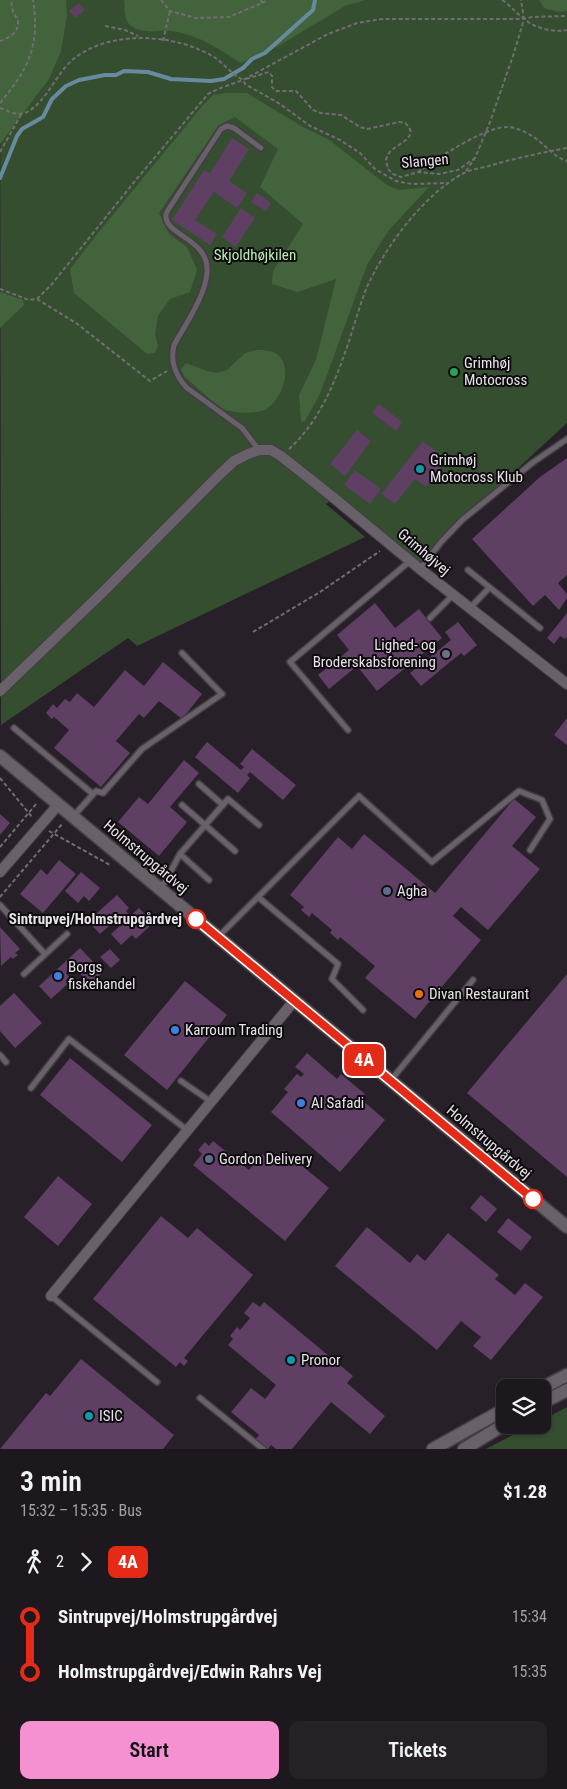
<!DOCTYPE html>
<html lang="en">
<head>
<meta charset="utf-8">
<style>
  body { margin:0; font-family:"Roboto Condensed",sans-serif; background:#252127; color:#f1f3f6; height:100vh; display:flex; flex-direction:column; font-size:19px; white-space:nowrap }
  * { box-sizing:border-box; margin:0 }
  p { font-size:16px; color:#a0a0a4 }
  .icon { flex:none; width:28px; height:28px; fill:none; stroke:currentColor; stroke-width:2; stroke-linecap:round; stroke-linejoin:round }
  .map { position:relative; height:1449px; overflow:hidden }
  .drawer { display:flex; flex-direction:column; background:#1d181e; flex:1 }
  .drawer>* { flex:none }
  .badge { padding:0 10px; border-radius:8px; font-size:18px; line-height:32px }
  .fabs { position:absolute; left:496px; top:1379px; display:grid; gap:10px }
  .fabs a { display:grid; place-items:center; width:55px; height:55px; border-radius:10px; background:#1d181e; box-shadow:0 1px 4px #0004,0 0 0 1px #3b373c; font-size:25px }
  .map>.badge { position:absolute; translate:-50% -50%; box-shadow:0 0 0 2px #fff }
  .legs { display:flex; align-items:center; gap:8px; height:55px; padding:0 20px; font-size:16px }
  .legs p { margin-inline-start:auto }
  .summary { display:flex; align-items:center; justify-content:space-between; height:85px; padding:0 20px }
  h1 { font-size:28px; font-weight:600; line-height:38px }
  .cta { display:flex; gap:10px; margin-top:auto; padding:10px 20px }
  .cta a { flex:1; height:58px; border-radius:10px; background:#f590d1; color:#111; font-size:20px; font-weight:600; line-height:58px; text-align:center }
  .cta a+a { background:#252127; color:#f1f3f6 }
  ul { padding:0 20px; list-style:none }
  li { display:flex; align-items:center; gap:18px; height:55px; font-size:19px }
  li i { display:grid; place-items:center; width:8px; height:100%; margin:0 6px; background:currentColor }
  li i::after { content:''; width:12px; height:12px; margin:-6px; border:4px solid; border-radius:50%; background:#1d181e }
  li p { margin-inline-start:auto }
  li:first-child i { background:linear-gradient(#0000 50%,currentColor 0) }
  li:last-child i { background:linear-gradient(currentColor 50%,#0000 0) }
  .map>svg:first-child { display:block }
  .green { fill:#344e2f }
  .forest { fill:#43633c }
  .lines { fill:none; stroke-linecap:round; stroke-linejoin:round }
  .stream { stroke:#668b9f; stroke-width:4 }
  .building { fill:#5f3f64 }
  .service-casing { stroke:#443e44; stroke-width:8 }
  .minor-casing { stroke:#443e44; stroke-width:12 }
  .tertiary-casing { stroke:#443e44; stroke-width:15 }
  .path { stroke:#726d73; stroke-width:2; stroke-dasharray:4 2.5; stroke-linecap:butt }
  .service { stroke:#69616a; stroke-width:5 }
  .minor { stroke:#69616a; stroke-width:10 }
  .tertiary { stroke:#69616a; stroke-width:12 }
  .line-1-casing { stroke:#fff; stroke-width:11 }
  .line-1 { stroke:#e52b18; stroke-width:8 }
  .leisure-dot { fill:#2e9e5b; stroke:#0e0b0e; stroke-width:2 }
  .culture-dot { fill:#0f9aa8; stroke:#0e0b0e; stroke-width:2 }
  .worship-dot { fill:#6b7280; stroke:#0e0b0e; stroke-width:2 }
  .service-dot { fill:#5c6f8a; stroke:#0e0b0e; stroke-width:2 }
  .stop-1-dot { fill:#fff; stroke:#e52b18; stroke-width:2.5 }
  .shop-dot { fill:#3f7fe0; stroke:#0e0b0e; stroke-width:2 }
  .food-dot { fill:#e8710a; stroke:#0e0b0e; stroke-width:2 }
  .labels { text-anchor:middle; dominant-baseline:central; stroke-width:4; stroke-linejoin:round; paint-order:stroke }
  .street-label { font-size:15px; fill:#e7e3e8; stroke:#0e0b0e }
  .park-label { font-size:15px; fill:#b9efae; stroke:#0e0b0e }
  .poi-label { font-size:15px; fill:#e7e3e8; stroke:#0e0b0e; text-anchor:start }
  .stop-label { font-size:15px; font-weight:bold; fill:#e7e3e8; stroke:#0e0b0e; text-anchor:end }
</style>
</head>
<body>
<div class="map">
<svg width="567" height="1449" viewBox="0 0 567 1449">
  <rect width="100%" height="100%" fill="#272028"/>
  <!-- green -->
  <path class="green" d="M0,0H567V423L462,520L420,569L334,498L326,504L365,537L137,646L128,638L1,725Z
    M567,1407V1449H486L532,1425H542L543,1420Z"/>
  <!-- forest -->
  <path class="forest" d="M0,0H66L67,16L61,51L49,79L0,144Z
    M124,0H365L345,6L275,48L241,63C220,50 198,34 171,31C157,30 143,35 130,25C124,20 125,8 124,0Z
    M539,0H567V11L559,12L544,8Z
    M225,93H247L301,126L328,139L387,185L399,190L429,187L389,230L367,265L320,394L305,421L301,422L299,395L316,360L336,279L297,292L272,284L273,271L303,224L260,187L278,149L235,117L219,125L159,213L169,234L187,247L197,270L190,292L170,299L158,316L155,334L158,346L155,353L147,354L74,293L70,269L98,233L203,105L213,95Z
    M0,292L23,300L24,305L0,328Z
    M256,350C264,350 271,350 278,355C294,368 281,403 264,410C254,414 236,413 226,410C216,406 193,384 184,376L181,369L186,363L207,371L217,373L227,370L245,353Z"/>
  <g class="lines">
    <!-- stream -->
    <path class="stream" d="M0,178L17,136L22,129L43,117L52,99L66,86L79,80L105,75H116L124,71L148,72L171,79L211,81L224,79L243,68L252,59L265,53L313,10L315,0"/>
  </g>
  <!-- building -->
  <path class="building" d="M79,3L85,10L75,18L69,11Z
    M232,138L249,149L229,181L247,193L237,208L214,192L195,220L217,234L210,245L172,220L204,170L210,173Z
    M257,193L271,203L266,211L251,202Z
    M241,208L255,218L236,247L222,237Z
    M379,404L402,422L396,431L372,413Z
    M357,430L371,441L345,476L330,464Z
    M423,441L447,459L426,487L415,479L395,504L381,494Z
    M567,458V575L558,583L567,594V598L559,610L545,595L533,606L472,539L540,477Z
    M355,470L381,489L370,504L344,485Z
    M375,603L395,628L419,609L442,638L377,691L357,666L329,689L318,675L349,650L337,635Z
    M567,613V637L565,639L560,636L554,644L547,638Z
    M458,622L477,645L464,656L461,653L421,686L410,673L451,640L445,632Z
    M163,662L202,694L182,719L159,701L144,718L139,714L116,741L130,753L101,787L54,748L69,730L54,717L52,719L46,713L53,704L57,708L65,699L70,702L77,693L94,707L125,670L144,686Z
    M567,718V745L554,735Z
    M207,742L241,770L244,767L240,764L252,749L296,785L283,800L250,772L247,775L250,778L238,793L195,757Z
    M184,760L199,773L170,807L187,822L159,856L118,822L139,797L148,804Z
    M514,799L536,817L512,846L540,869L488,930L461,907L453,916L481,940L415,1019L365,978L375,966L340,937L338,940L330,933L332,930L312,913L309,917L301,910L304,907L290,895L338,837L352,849L364,834L435,893Z
    M0,814L10,823L0,835Z
    M59,860L76,874L43,913L20,894L41,869L47,875Z
    M81,872L100,888L89,901L84,896L78,903L65,891Z
    M117,895L129,908L126,911L130,916L139,908L153,923L136,939L132,935L121,945L111,934L121,925L116,920L100,934L88,921Z
    M0,927L20,949L15,953L18,955L13,959L11,957L1,966Z
    M80,948L103,972L90,984L73,966L66,973L72,980L51,999L39,986Z
    M110,949L120,960L111,968L100,957Z
    M567,974V1177L467,1093Z
    M185,981L227,1015L167,1090L124,1055Z
    M14,993L42,1023L15,1048L0,1031V1006Z
    M307,1053L337,1079L341,1074L365,1094L361,1099L385,1120L340,1172L271,1112L288,1092L284,1089L297,1074L301,1077L304,1074L295,1067Z
    M70,1058L152,1125L122,1162L40,1095Z
    M213,1141L249,1170L262,1154L272,1162L283,1150L329,1188L285,1241L193,1165L202,1154L198,1150L205,1142L209,1146Z
    M58,1176L92,1204L58,1246L24,1217Z
    M481,1195L497,1209L486,1222L470,1208Z
    M161,1216L188,1238L197,1228L253,1275L184,1358L188,1361L184,1366L180,1362L176,1367L93,1299Z
    M508,1218L532,1237L521,1251L497,1232Z
    M367,1227L410,1263L417,1254L425,1261L448,1233L499,1275L495,1279L515,1295L525,1283L543,1297L491,1360L473,1346L481,1337L461,1321L437,1350L335,1266Z
    M253,1302L260,1307L264,1302L353,1376L347,1383L385,1416L370,1434L331,1402L292,1449H276L271,1445L268,1449H264L254,1441L259,1435L231,1412L251,1388L265,1399L276,1385L228,1345L233,1339L230,1336L237,1327L240,1330L250,1318L244,1313Z
    M81,1359L174,1435L163,1449H0L46,1393L50,1396Z"/>
  <g class="lines">
    <!-- service casing -->
    <g class="service-casing">
      <path id="service" d="M259,450L242,428L187,388C175,375 170,362 174,345C185,325 206,295 207,272C209,239 167,236 166,217C165,215 167,212 168,210L221,129L227,126L234,128L261,148
        M420,569L441,542L462,520L532,463L567,439
        M468,570L540,628
        M470,608L489,588
        M430,618L453,595
        M14,728L93,794
        M348,730L290,662L410,561
        M199,784L223,805
        M182,805L235,851
        M78,811L96,791L103,793L142,749L222,694L182,653
        M180,854L209,880
        M159,888L165,882L180,854L228,799L259,825
        M258,897L338,964L332,979L363,1010
        M0,905L45,954
        M218,937L359,796L432,862L519,791L542,800L550,819L530,850
        M24,974L67,934
        M0,1055L6,1062
        M391,1080L473,980
        M181,1081L210,1101
        M31,1088L69,1039L187,1130
        M51,1296L157,1382
        M200,1398L263,1449"/>
    </g>
    <!-- minor casing -->
    <g class="minor-casing">
      <path id="minor" d="M0,691L102,593L218,476L234,461L248,454L260,450H271L281,456L334,498L420,569L567,684
        M0,872L58,805
        M51,1296L294,1001"/>
    </g>
    <!-- tertiary casing -->
    <g class="tertiary-casing">
      <path id="tertiary" d="M0,756L567,1227
        M542,1388L567,1375
        M542,1403L567,1390
        M433,1449L505,1409
        M464,1449L505,1424"/>
    </g>
    <!-- path -->
    <path class="path" d="M161,0L170,11L196,18L229,17L262,3L261,0
      M502,0C510,5 515,12 523,18C534,28 553,33 567,30
      M262,3L268,0
      M105,26L125,30L138,36
      M0,41C8,38 19,33 18,22C18,18 14,15 13,11C11,6 13,4 10,0
      M163,41L170,11
      M246,79L269,72L272,76V87L276,91H296L313,110L321,113L341,115L360,127L367,129L399,122L405,123C420,136 401,142 392,150C389,152 387,156 386,160L388,169L393,174L401,177L418,172L439,174L458,170L475,158
      M0,103C29,68 40,46 33,0
      M0,108C10,112 19,117 29,111C49,98 57,71 76,57C114,29 179,34 217,59C223,64 228,69 234,74C238,78 243,78 245,84L280,104L310,126L340,140L360,153L375,169L396,181L412,184L448,183
      M0,152L22,113
      M466,171L475,158L490,122L514,53L524,19L521,0
      M418,172C438,158 484,127 507,127C516,127 525,132 532,136C544,143 553,157 567,161
      M0,289L29,300L37,299L52,284L135,181L208,94L218,89L243,80L328,34L357,23L382,19H524L532,17L567,16
      M37,299L76,323L150,381L167,371
      M289,449C320,421 336,380 349,341C355,323 360,304 367,287C385,247 424,194 464,173C472,169 481,168 489,166C515,158 541,153 567,148
      M253,632L320,592L380,551
      M0,778L32,817
      M49,831L110,865
      M0,847L37,803
      M0,897L63,823"/>
    <!-- service -->
    <use href="#service" class="service"/>
    <!-- minor -->
    <use href="#minor" class="minor"/>
    <!-- tertiary -->
    <use href="#tertiary" class="tertiary"/>
  </g>
  <g class="lines">
    <!-- line-1 casing -->
    <g class="line-1-casing">
      <path id="line-1" d="M196,919L533,1199"/>
    </g>
    <!-- line-1 -->
    <use href="#line-1" class="line-1"/>
  </g>
  <!-- markers -->
  <circle class="leisure-dot" cx="454" cy="372" r="5"/>
  <g class="culture-dot">
    <circle cx="420" cy="469" r="5"/>
    <circle cx="291" cy="1360" r="5"/>
    <circle cx="89" cy="1416" r="5"/>
  </g>
  <circle class="worship-dot" cx="446" cy="654" r="5"/>
  <g class="service-dot">
    <circle cx="387" cy="891" r="5"/>
    <circle cx="209" cy="1159" r="5"/>
  </g>
  <g class="stop-1-dot">
    <circle cx="196" cy="919" r="9"/>
    <circle cx="533" cy="1199" r="9"/>
  </g>
  <g class="shop-dot">
    <circle cx="58" cy="976" r="5"/>
    <circle cx="175" cy="1030" r="5"/>
    <circle cx="301" cy="1103" r="5"/>
  </g>
  <circle class="food-dot" cx="419" cy="994" r="5"/>
  <g class="labels">
    <!-- street labels -->
    <g class="street-label">
      <text transform="translate(425 161) rotate(-5)">Slangen</text>
      <text transform="translate(424 552) rotate(40)">Grimhøjvej</text>
      <text transform="translate(146 857) rotate(40)">Holmstrupgårdvej</text>
      <text transform="translate(489 1142) rotate(40)">Holmstrupgårdvej</text>
    </g>
    <!-- park labels -->
    <g class="park-label">
      <text x="255" y="255">Skjoldhøjkilen</text>
    </g>
    <!-- poi labels -->
    <g class="poi-label">
      <text x="464" y="363">Grimhøj<tspan x="464" dy="17">Motocross</tspan></text>
      <text x="430" y="460">Grimhøj<tspan x="430" dy="17">Motocross Klub</tspan></text>
      <text x="436" y="645" text-anchor="end">Lighed- og<tspan x="436" dy="17">Broderskabsforening</tspan></text>
      <text x="397" y="891">Agha</text>
      <text x="68" y="967">Borgs<tspan x="68" dy="17">fiskehandel</tspan></text>
      <text x="429" y="994">Divan Restaurant</text>
      <text x="185" y="1030">Karroum Trading</text>
      <text x="311" y="1103">Al Safadi</text>
      <text x="219" y="1159">Gordon Delivery</text>
      <text x="301" y="1360">Pronor</text>
      <text x="99" y="1416">ISIC</text>
    </g>
    <!-- stop labels -->
    <g class="stop-label">
      <text x="182" y="919">Sintrupvej/Holmstrupgårdvej</text>
    </g>
  </g>
</svg>
<div class="fabs">
<a><svg class="icon" aria-label="layers" viewBox="0 0 24 24"><path d="M12 4l9 5-9 5-9-5zM3 14l9 5 9-5"/></svg></a>
</div>
<b class="badge" style="left:364px;top:1060px;background:#e52b18;color:#fff">4A</b>
</div>
<section class="drawer">
<div class="summary"><div><h1>3 min</h1><p>15:32 – 15:35 · Bus</p></div><b>$1.28</b></div>
<div class="legs"><svg class="icon" aria-label="walk" viewBox="0 0 24 24"><circle cx="13" cy="4" r="2"/><path d="M13 8l-2 6 4 7M11 14l-3 7M7 12l3-4h3l4 4"/></svg>2<svg class="icon" aria-label="forward" viewBox="0 0 24 24"><path d="M9 5l7 7-7 7"/></svg><b class="badge" style="background:#e52b18;color:#fff">4A</b></div>
<ul>
<li><i style="color:#e52b18"></i><b>Sintrupvej/Holmstrupgårdvej</b><p>15:34</p></li>
<li><i style="color:#e52b18"></i><b>Holmstrupgårdvej/Edwin Rahrs Vej</b><p>15:35</p></li>
</ul>
<div class="cta"><a>Start</a><a>Tickets</a></div>
</section>
</body>
</html>
